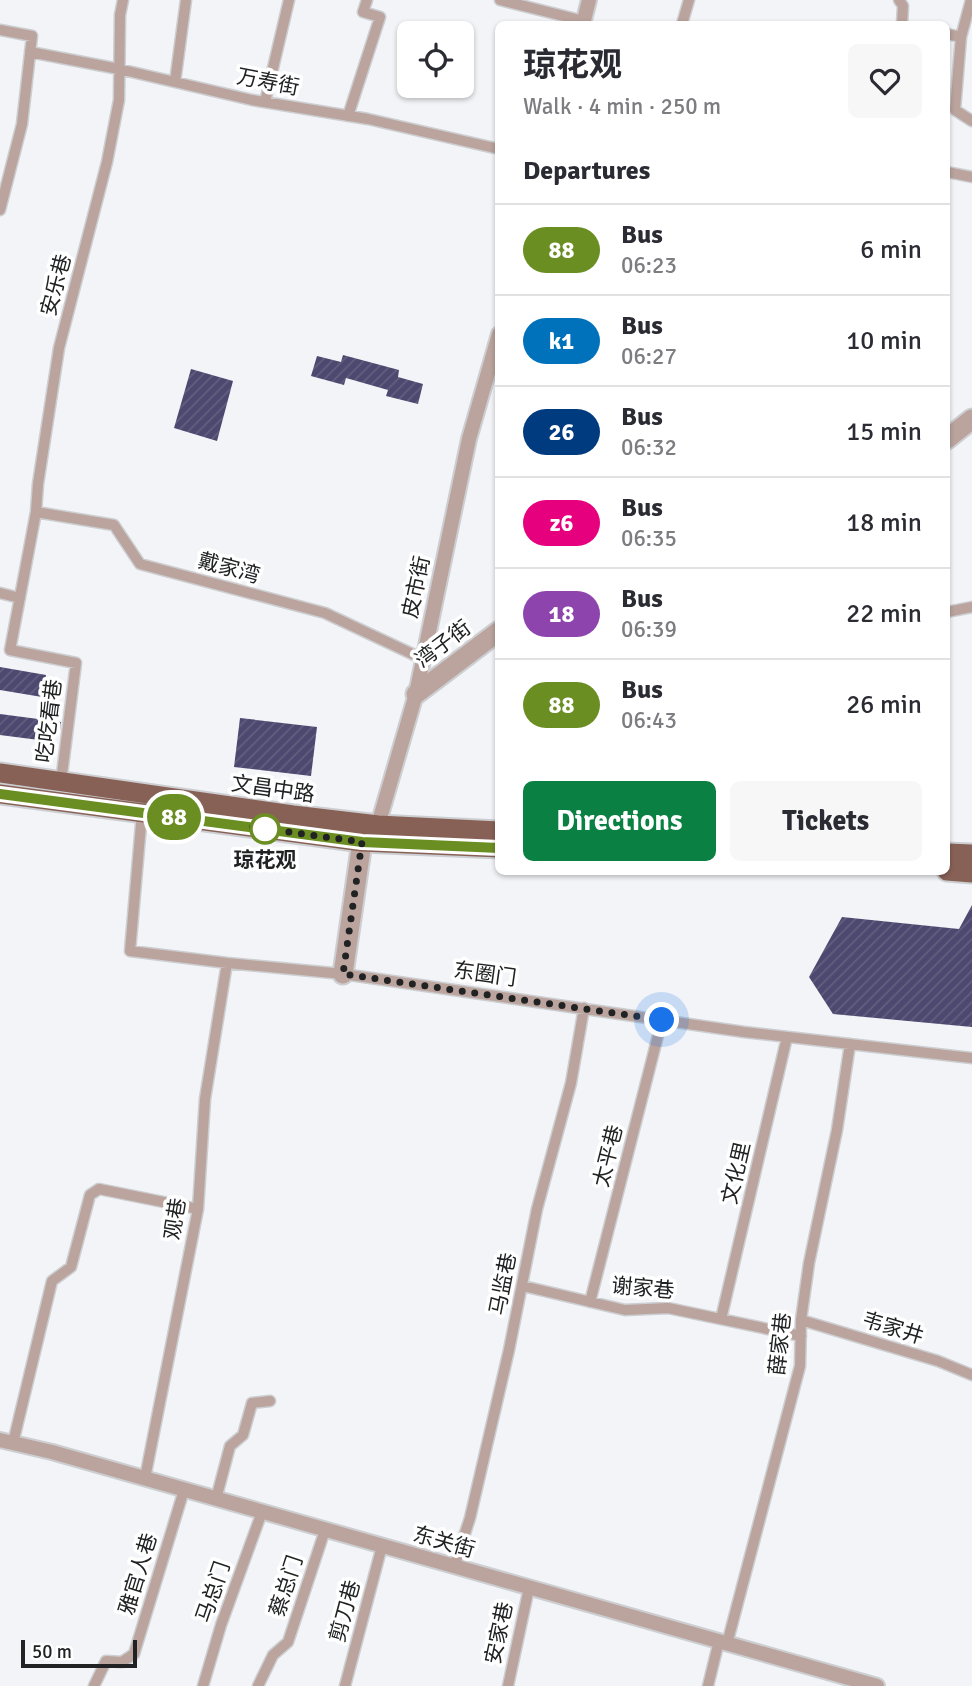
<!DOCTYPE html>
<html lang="en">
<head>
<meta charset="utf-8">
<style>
  body { margin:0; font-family:Signika,"Noto Sans SC",sans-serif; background:#f7f7f7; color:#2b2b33; height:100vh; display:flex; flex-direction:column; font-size:26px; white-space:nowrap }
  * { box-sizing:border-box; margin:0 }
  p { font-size:23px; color:#7c7c81 }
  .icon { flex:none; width:38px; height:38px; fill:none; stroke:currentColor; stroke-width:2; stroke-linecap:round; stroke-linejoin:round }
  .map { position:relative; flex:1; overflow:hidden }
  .side { position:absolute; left:495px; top:21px; width:455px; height:854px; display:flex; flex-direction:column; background:#fff; border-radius:10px; box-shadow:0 2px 5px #0004 }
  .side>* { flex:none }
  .badge { padding:0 14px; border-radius:23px; font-size:24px; line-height:46px }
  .buttons { position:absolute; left:397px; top:21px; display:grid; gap:14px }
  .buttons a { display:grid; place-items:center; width:77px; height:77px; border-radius:10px; background:#fff; box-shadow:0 2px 5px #0004; font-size:35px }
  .scale { position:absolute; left:21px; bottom:18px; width:116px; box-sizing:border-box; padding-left:7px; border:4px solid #212223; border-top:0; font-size:19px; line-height:24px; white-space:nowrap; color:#212223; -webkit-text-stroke:5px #fff; paint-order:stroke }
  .you { position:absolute; width:35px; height:35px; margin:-18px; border:5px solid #fff; border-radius:50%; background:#1a73e8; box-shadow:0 0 0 10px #1a73e833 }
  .map>.badge { position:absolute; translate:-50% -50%; box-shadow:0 0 0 4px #fff }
  h2 { padding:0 28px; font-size:26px; line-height:63px }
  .round { display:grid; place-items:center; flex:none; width:74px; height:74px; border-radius:10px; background:#f7f7f7 }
  .summary { display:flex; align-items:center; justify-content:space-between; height:119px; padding:0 28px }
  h1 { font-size:33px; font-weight:700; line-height:52px }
  .action { display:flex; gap:14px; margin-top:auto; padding:14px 28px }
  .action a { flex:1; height:80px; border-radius:10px; background:#0b8043; color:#fff; font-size:28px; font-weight:700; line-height:80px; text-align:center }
  .action a+a { background:#f7f7f7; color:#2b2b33 }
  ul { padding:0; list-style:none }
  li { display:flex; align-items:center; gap:21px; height:91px; padding:0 28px; border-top:2px solid #e1e1e2 }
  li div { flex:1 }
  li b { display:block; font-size:26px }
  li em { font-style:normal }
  li .badge { min-width:77px; font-weight:700; text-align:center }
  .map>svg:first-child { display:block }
  .building { fill:url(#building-hatch) }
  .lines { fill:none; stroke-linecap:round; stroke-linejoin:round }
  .service-casing { stroke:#ccced1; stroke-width:13 }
  .pedestrian-casing { stroke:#ccced1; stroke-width:18 }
  .minor-casing { stroke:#ccced1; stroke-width:23 }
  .primary-casing { stroke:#ccced1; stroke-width:23 }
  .service { stroke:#bba49d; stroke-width:10 }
  .pedestrian { stroke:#bba49d; stroke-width:14 }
  .minor { stroke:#bba49d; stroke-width:19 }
  .primary { stroke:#886156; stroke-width:19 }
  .line-casing { stroke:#fff; stroke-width:16 }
  .line { stroke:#6b8e23; stroke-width:10 }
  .walk { stroke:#212223; stroke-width:7; stroke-dasharray:0 12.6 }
  .stop-dot { fill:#fff; stroke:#6b8e23; stroke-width:3.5 }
  .labels { text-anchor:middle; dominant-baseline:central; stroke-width:7; stroke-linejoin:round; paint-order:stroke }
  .street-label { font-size:21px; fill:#212223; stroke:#fff }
  .stop-label { font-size:21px; font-weight:bold; fill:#212223; stroke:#fff }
</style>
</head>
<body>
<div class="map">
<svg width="972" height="1686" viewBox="0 0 972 1686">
  <defs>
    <pattern id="building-hatch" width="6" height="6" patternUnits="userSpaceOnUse" patternTransform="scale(1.75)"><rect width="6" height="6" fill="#4c486f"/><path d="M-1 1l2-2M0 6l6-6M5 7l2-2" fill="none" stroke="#625f7f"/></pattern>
  </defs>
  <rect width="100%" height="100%" fill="#f2f4f7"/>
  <!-- building -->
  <path class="building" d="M343,355L399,370L398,377L423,384L418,404L386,396L388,390L346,378L344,385L311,376L317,356L341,362Z
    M191,369L233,381L217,441L174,428Z
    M0,667L46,675L42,697L0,690Z
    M0,714L61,722L60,730H40L39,740L0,735Z
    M240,718L317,727L311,776L234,767Z
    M972,905V1027L833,1014L809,977L842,917L959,929Z"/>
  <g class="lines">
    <!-- service casing -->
    <g class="service-casing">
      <path id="service" d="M500,0L584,21
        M899,0L903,6L902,24
        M971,0L961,37L955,110L972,121
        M682,24L689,0
        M0,30L32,36L22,124L0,210
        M947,34L961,37
        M30,52L119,69L252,100L368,119L499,149
        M175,82L186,0
        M265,102L289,0
        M348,116L380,17L363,12L367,0
        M947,172L972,177
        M36,512L114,525L140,564L325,613L423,659
        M0,593L20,598
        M947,612L972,607
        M61,782L76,663L10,650L36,512L38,484L59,348L107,162L119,100L120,15L123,0
        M142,813L130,951L227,963L343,974L744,1032L972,1058
        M523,1286L625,1310L668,1308L801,1336
        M590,1302L662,1020
        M721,1319L787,1037
        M801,1320L938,1361L972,1375
        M13,1443L52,1281L71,1267L90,1195L99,1189L198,1209
        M145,1478L198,1209L205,1099L227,963
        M216,1499L230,1446L243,1435L252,1403L270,1401
        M454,1567L470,1518L509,1350L537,1209L571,1083L584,1008
        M727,1644L800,1366L801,1320L809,1263L837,1130L850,1044
        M94,1686L106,1661L122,1662L134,1654L184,1490
        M203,1686L221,1625L262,1512
        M258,1686L273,1655L288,1642L325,1530
        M345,1686L382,1546
        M508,1686L529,1588
        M708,1686L719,1641"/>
    </g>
    <!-- pedestrian casing -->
    <g class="pedestrian-casing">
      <path id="pedestrian" d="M583,24L589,0
        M373,830L378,825L416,694L469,439L499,334
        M0,1440L52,1452L877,1686"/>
    </g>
    <!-- minor casing -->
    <g class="minor-casing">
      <path id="minor" d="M947,439L972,419
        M416,694L499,631
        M343,974L362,842"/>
    </g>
    <!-- primary casing -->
    <g class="primary-casing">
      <path id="primary" d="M0,773L293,815L378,825L499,831
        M0,794L362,842L499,848
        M947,853L972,854
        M947,871L972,873"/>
    </g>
    <!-- service -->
    <use href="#service" class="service"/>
    <!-- pedestrian -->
    <use href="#pedestrian" class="pedestrian"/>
    <!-- minor -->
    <use href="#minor" class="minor"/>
    <!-- primary -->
    <use href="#primary" class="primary"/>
  </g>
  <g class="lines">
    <!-- line casing -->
    <g class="line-casing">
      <path id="line" d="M0,794L362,842L499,848"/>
    </g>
    <!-- line -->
    <use href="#line" class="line"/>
    <!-- walk -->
    <path class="walk" d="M265,829L252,827L362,842L343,974L662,1020"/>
  </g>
  <!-- markers -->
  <circle class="stop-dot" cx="265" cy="829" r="14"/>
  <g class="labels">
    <!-- street labels -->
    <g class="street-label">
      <text transform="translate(268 82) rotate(11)">万寿街</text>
      <text transform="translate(56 285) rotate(-75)">安乐巷</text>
      <text transform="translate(229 568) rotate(15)">戴家湾</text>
      <text transform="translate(416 587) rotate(-78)">皮市街</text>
      <text transform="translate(443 644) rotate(-37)">湾子街</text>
      <text transform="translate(49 721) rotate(-83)">吃吃看巷</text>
      <text transform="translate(273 789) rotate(8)">文昌中路</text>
      <text transform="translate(485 974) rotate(8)">东圈门</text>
      <text transform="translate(608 1156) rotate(-76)">太平巷</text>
      <text transform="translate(736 1173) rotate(-77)">文化里</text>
      <text transform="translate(175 1219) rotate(-81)">观巷</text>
      <text transform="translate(503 1284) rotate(-79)">马监巷</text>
      <text transform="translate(643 1288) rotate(5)">谢家巷</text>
      <text transform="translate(893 1328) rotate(17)">韦家井</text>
      <text transform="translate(780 1344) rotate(-84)">薛家巷</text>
      <text transform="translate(444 1542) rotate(16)">东关街</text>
      <text transform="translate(138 1574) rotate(-73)">雅官人巷</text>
      <text transform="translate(286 1586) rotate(-72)">蔡总门</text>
      <text transform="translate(213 1592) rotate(-71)">马总门</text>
      <text transform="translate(345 1611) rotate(-75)">剪刀巷</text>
      <text transform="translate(499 1633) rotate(-78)">安家巷</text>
    </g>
    <!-- stop labels -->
    <g class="stop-label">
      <text x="265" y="860">琼花观</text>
    </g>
  </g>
</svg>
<div class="buttons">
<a><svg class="icon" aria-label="locate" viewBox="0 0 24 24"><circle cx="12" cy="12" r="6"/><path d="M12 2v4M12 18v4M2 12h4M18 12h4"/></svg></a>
</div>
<div class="scale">50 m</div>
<div class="you" style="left:662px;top:1020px"></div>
<b class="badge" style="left:174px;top:817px;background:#6b8e23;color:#fff">88</b>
<section class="side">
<div class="summary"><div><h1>琼花观</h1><p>Walk · 4 min · 250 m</p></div><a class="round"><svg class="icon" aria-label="heart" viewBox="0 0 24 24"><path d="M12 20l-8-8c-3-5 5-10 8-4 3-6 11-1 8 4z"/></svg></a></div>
<h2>Departures</h2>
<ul>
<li><span class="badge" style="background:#6b8e23;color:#fff">88</span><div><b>Bus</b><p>06:23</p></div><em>6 min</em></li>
<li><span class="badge" style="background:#0072bc;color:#fff">k1</span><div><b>Bus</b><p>06:27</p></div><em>10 min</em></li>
<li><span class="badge" style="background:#003b80;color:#fff">26</span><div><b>Bus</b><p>06:32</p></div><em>15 min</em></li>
<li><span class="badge" style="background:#e6007e;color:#fff">z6</span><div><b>Bus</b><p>06:35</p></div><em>18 min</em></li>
<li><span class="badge" style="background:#8e44ad;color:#fff">18</span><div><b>Bus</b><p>06:39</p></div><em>22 min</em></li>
<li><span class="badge" style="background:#6b8e23;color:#fff">88</span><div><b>Bus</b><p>06:43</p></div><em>26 min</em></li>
</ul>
<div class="action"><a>Directions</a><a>Tickets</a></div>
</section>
</div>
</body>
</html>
